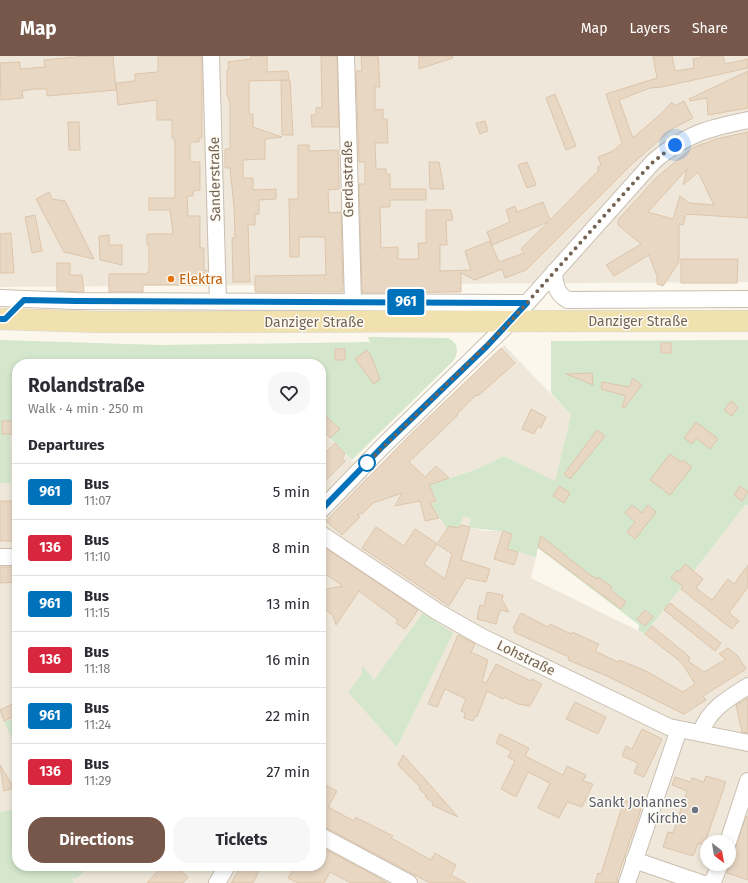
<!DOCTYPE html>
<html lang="en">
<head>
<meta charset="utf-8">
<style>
  body { margin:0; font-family:"Fira Sans",sans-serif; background:#f7f7f7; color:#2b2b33; height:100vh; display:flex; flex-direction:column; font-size:15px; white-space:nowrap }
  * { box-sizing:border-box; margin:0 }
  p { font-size:13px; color:#7c7c81 }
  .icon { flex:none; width:22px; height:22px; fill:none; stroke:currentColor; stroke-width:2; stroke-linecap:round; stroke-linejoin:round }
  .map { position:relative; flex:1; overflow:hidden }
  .sheet { position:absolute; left:12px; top:303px; width:314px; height:512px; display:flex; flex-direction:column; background:#fff; border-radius:16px; box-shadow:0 2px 6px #0003 }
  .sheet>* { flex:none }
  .badge { padding:0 8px; border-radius:3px; font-size:14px; line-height:26px }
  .needle { width:26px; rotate:149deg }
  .fabs { position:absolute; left:700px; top:779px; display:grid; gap:8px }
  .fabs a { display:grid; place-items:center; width:36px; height:36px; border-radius:50%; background:#fff; box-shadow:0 2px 6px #0003; font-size:20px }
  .you { position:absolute; width:20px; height:20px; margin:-10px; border:3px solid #fff; border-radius:50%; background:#1a73e8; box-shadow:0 0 0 6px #1a73e833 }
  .map>.badge { position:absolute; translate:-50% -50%; box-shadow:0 0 0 2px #fff }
  h2 { padding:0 16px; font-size:15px; line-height:36px }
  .round { display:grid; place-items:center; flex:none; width:42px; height:42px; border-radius:16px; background:#f7f7f7 }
  .headline { display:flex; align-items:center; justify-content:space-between; height:68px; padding:0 16px }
  h1 { font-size:19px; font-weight:700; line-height:30px }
  .button { display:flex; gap:8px; margin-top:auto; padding:8px 16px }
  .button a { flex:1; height:46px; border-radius:16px; background:#775749; color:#fff; font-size:16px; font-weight:700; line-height:46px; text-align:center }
  .button a+a { background:#f7f7f7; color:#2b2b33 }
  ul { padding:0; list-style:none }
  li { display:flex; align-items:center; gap:12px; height:56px; padding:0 16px; border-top:1px solid #e1e1e2 }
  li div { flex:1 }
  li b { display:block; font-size:15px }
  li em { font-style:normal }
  li .badge { min-width:44px; font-weight:700; text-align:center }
  header { display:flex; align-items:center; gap:24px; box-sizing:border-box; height:56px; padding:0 20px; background:#775749; color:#fff }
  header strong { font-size:19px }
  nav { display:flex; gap:22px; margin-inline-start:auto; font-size:14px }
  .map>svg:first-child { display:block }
  .residential { fill:#efe8da; fill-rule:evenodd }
  .green { fill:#d4e7cd }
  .building { fill:#e8d7c3; stroke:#ddc5ab; fill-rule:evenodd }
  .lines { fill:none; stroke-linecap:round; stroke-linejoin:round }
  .minor-casing { stroke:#cabfb1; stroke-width:18 }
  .major-casing { stroke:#d8d3cf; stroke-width:22 }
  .minor { stroke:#fff; stroke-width:16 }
  .major { stroke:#f0e1af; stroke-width:21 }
  .line-casing { stroke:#fff; stroke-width:9 }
  .line { stroke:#0072bc; stroke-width:6 }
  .walk { stroke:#746352; stroke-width:4; stroke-dasharray:0 7.2 }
  .food-dot { fill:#e8710a; stroke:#fdfbf4; stroke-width:1.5 }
  .stop-dot { fill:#fff; stroke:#0072bc; stroke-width:2 }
  .worship-dot { fill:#6b7280; stroke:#fdfbf4; stroke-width:1.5 }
  .labels { text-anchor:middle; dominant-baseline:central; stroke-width:3; stroke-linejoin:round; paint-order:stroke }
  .street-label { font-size:14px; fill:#746352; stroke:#fdfbf4 }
  .food-label { font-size:14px; fill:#c56008; stroke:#fdfbf4; text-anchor:start }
  .worship-label { font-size:14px; fill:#5b616d; stroke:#fdfbf4; text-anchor:end }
</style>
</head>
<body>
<header>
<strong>Map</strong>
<nav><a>Map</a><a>Layers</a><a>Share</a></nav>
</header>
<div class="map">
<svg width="748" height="827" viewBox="0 0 748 827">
  <rect width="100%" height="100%" fill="#fbf7ed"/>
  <!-- residential -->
  <path class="residential" d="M0,0H748V226L0,231Z
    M504,289L571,359L555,426L504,400L477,413L429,429L437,447L431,448L452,478L461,468L463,460L471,462L469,471L483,475H503L512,478L508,493L536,501L531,522L645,578L746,448L748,450V827H0V427L10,426V378H17V810H321V374L368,421L407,381ZM707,786H729V808H707Z"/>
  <!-- green -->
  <path class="green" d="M368,281L448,282C458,287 459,294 454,304L352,404L321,374V308H17V378L10,379L11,427H0V284L160,289L369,286L371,289Z
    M748,284V450L746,448L645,578L638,574L639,569L538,492L536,501L508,493L512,478C498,473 484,475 469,471L471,462L463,460L456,486L431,448L437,446L429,429L477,413L504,400L555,425L571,359L551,337V285Z
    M423,557L453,577L397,691L348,636L362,618V609L374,624Z
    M17,664V694L4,665Z
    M17,753V810H89L77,822L71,823L74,827H0V756Z"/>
  <!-- building -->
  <path class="building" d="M86,0H113L116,34L47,40V33H35L22,35L23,42L1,44L0,7L20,6V13L45,11L44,4Z
    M158,0H202V82H199V86H190V106H200V134L193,135V140H187L188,160H200V192H204V214H207V229H143V236H109V218H147V216H149V189H147V178H173L170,154H149V142H175V87L174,82H172V64H157V44L118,49L116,27L135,25V18L158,16Z
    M251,0H267V16L288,15L289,24L249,25V58H253V71L282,81L265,83V103L243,104V122H253V134L276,133V143L259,144V158H255V169H248L250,226H233L232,182H235L234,151L230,112H225V93H230V46L227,39V14L229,13L228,6L251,3Z
    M321,0H337L339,71H312L311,59H316V52L322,51Z
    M361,0H378L380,31H375V54L383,53V63H387L388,87H375L376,113H386V118H390V133H426V144H390V151H380L381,192L398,191V203H419L418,187H426V154H451L453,164L446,165L447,189H440V215L471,214L465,195L490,185L499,206L524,197L521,193L548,166L492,189L487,176L510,166L506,154L515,150L517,156L543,146L550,164L599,114L597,112L601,109L598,101L613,95L622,87L606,38L657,22L653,0H672L675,15L694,12L693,3L701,2V0H723L725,8L748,3V12L662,31L650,32L619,44L633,82L663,56L672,46L674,50L684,45L693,62L672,73L632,108L526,214L505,222L502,213L475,224L461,217V236L362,237L359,128H365V106H359L356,15H362Z
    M419,0H452L453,2L419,13Z
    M748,15V52L708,59L707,42L690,45L689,43Z
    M290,24L293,79H282L281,25Z
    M555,38L576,90L566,94L546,42Z
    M485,65L488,75L480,78L476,67Z
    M68,66H79L80,94H69Z
    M748,76V162L686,158L683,169L679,168V206L663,230L657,228V220L649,199L614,220L606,209L641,188L618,169V164L657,121L692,92L705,87L706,89V87L716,83ZM687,113L683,129L698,116L714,149L689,147L680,140L673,163L648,156Z
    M298,89H309V95L338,94L339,133L328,134L329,157L341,156L343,236H255V220L326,219L325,181H299V201H290L289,143H298Z
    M429,106H439L444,133H430Z
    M527,106L536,129L527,132L518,109Z
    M49,136L52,143L65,145L94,203L64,196L36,143Z
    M35,159L42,195L32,197L25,161Z
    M11,177L14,217H0V178Z
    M109,179V189H122V209L100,204L99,180Z
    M681,203H738L737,227H681Z
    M57,207H70V219H82L84,236L57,235Z
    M661,287H671V297H661Z
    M501,292L515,307L478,340L476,339L457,358L458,359L409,406L425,421L436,410L449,422L429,429L436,445L430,447L439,462L425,465L420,445L395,450L402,437L373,447L363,457L357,459L360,461L342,479L326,465L408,381Z
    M335,293H345V304H335Z
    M367,294L371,300L380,323L374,328L355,303Z
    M592,317L593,329L566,318Z
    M633,322L642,329L624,352L622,350L626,340L601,333L602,326L629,331Z
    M731,345L738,351L732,360L724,354Z
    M531,353L546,361L541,372L538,370L534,378L522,373Z
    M321,356L340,373L330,382L321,373Z
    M2,365H13V378H2Z
    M696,366L718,383L710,393L696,382L692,388L684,382Z
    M597,374L605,380L570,423L564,418Z
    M335,387L345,398L342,402L345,405L321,429V401Z
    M670,398L681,406L683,404L692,411L670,439L650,424Z
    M559,430L570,437L564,447L553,440Z
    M740,430L748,436L742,445L734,439Z
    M0,445H17V485H0Z
    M632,449L642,457L648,449L656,456L635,483L627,476L635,466L625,457Z
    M461,469L470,471L461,504L490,513L486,526L466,522L449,550L362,492L376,471L404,490L415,473L436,487V490L424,508L445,523L452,498L437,488L449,470L459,472Z
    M503,475L512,478L507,493L518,496L514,509L494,503Z
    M541,480L590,519L597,523L598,521L612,531L610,533L626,546L621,553L538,491Z
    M321,489L418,554L405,573L396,567L398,564L359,535L336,569L332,558L325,554H321V534L343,530L321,515Z
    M685,508L703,523L696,532L712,544L728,523L734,528L748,509V531L729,557L739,565L732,573L681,533L683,530L671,522L677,514L679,516Z
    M0,511H17V526L0,527Z
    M487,536L503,539L502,544L509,556L500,554L496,568L477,563L480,549L484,550Z
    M670,547L721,587L715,595L664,554Z
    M645,554L653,561L645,570L637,563Z
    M521,557L548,571L550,568L571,578L572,576L599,588L595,595L618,606L619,604L646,615L683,636L695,628L682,607L645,578L652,570L685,597L690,602L688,605L704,616L726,603L719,598L728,592L737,599L746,613L703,640L706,644L684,658L607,620L568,604L569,601L514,576L515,573L513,572Z
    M458,579L475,588L471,596L488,604L482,626L486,627L496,608L531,625L532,623L542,628L530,650L518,648L504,641L503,643L487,635L477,661L475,660L473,665L464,662L465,657L461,655L466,643L445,633L437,651L428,648Z
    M748,642V677L742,676L736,649Z
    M17,646V659L4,665L0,654Z
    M575,646L606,661L598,678L566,663Z
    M642,673L662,683L644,721L634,717L638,707L622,700L626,690L632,693Z
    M500,678L529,692L525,700L563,719L567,710L586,719L583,725L593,728L582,751L567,746L559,762L538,752L550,727L528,716L516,741L501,733L515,705L508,701L511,695L496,687Z
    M403,699L424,722L458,761L432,749L433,747L425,741L426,739L419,733L420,731L398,709Z
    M0,709L14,732L4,735Z
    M706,720L726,726L704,789L698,787L693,800L663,791L668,776L673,777L687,735L672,729L675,721L690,726L692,722L704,726Z
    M321,727L337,735L328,751L354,765L356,761L359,763L393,780L391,782L431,804L435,797L456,809L451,819L466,827H430L321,769Z
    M624,744L642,750L617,823L618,827H595L598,817L601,818Z
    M746,760L748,761V824L727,817Z
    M321,791L372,818L387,827H351L330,816L324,827H298L288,822L295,810H306L315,815L318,810H321Z
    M162,810H175L188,821L183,827H147Z
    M241,810H250L259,815L253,827H231Z"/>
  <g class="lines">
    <!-- minor casing -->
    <g class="minor-casing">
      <path id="minor" d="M211,0L218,246
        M346,0L353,246
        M554,216C555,228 556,238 568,244L748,243
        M0,242L76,245L527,247
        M321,454L383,390L510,266L654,105C686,78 708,72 748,64
        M321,478L438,556L482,581L669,671L748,687
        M0,501H17
        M701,676C709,653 729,642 748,630
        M321,780L409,827
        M728,786L748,725
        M634,804L701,827
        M217,827L227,810
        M627,827L679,673
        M710,827L714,823L720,808"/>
    </g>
    <!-- major casing -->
    <g class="major-casing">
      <path id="major" d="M0,263L100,266L748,265"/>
    </g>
    <!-- minor -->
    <use href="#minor" class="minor"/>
    <!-- major -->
    <use href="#major" class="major"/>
  </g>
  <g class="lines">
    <!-- line casing -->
    <g class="line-casing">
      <path id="line" d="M0,263H5L24,244L76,245L527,247L487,290L383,390L321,454"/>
    </g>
    <!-- line -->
    <use href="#line" class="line"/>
    <!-- walk -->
    <path class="walk" d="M367,407L366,408L510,266L637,123L654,105L675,89"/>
  </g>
  <!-- markers -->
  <circle class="food-dot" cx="171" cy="223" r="4"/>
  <circle class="stop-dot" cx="367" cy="407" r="8"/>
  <circle class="worship-dot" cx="695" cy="754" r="4"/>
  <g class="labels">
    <!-- street labels -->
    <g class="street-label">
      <text transform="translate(215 123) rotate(-91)">Sanderstraße</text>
      <text transform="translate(348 123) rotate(-91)">Gerdastraße</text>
      <text x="638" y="265">Danziger Straße</text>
      <text x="314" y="266">Danziger Straße</text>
      <text transform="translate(526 602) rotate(26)">Lohstraße</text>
    </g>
    <!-- food labels -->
    <g class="food-label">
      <text x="179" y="223">Elektra</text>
    </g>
    <!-- worship labels -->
    <g class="worship-label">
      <text x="687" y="746">Sankt Johannes<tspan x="687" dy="16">Kirche</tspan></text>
    </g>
  </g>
</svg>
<div class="fabs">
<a><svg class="needle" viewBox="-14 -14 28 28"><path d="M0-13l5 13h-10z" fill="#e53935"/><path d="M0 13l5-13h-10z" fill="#7c7c81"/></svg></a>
</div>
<div class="you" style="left:675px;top:89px"></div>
<b class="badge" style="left:406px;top:246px;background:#0072bc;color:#fff">961</b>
<section class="sheet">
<div class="headline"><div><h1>Rolandstraße</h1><p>Walk · 4 min · 250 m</p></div><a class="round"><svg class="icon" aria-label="heart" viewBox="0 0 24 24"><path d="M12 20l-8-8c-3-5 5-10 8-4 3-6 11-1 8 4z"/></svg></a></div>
<h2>Departures</h2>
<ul>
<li><span class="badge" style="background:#0072bc;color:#fff">961</span><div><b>Bus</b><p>11:07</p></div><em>5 min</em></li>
<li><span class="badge" style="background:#d7263d;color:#fff">136</span><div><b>Bus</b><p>11:10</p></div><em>8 min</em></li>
<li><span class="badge" style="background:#0072bc;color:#fff">961</span><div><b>Bus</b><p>11:15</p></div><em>13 min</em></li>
<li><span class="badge" style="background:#d7263d;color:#fff">136</span><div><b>Bus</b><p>11:18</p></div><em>16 min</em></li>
<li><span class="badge" style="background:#0072bc;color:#fff">961</span><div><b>Bus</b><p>11:24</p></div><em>22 min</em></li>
<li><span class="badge" style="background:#d7263d;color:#fff">136</span><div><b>Bus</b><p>11:29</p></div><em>27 min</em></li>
</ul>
<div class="button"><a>Directions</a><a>Tickets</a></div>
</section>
</div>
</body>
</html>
